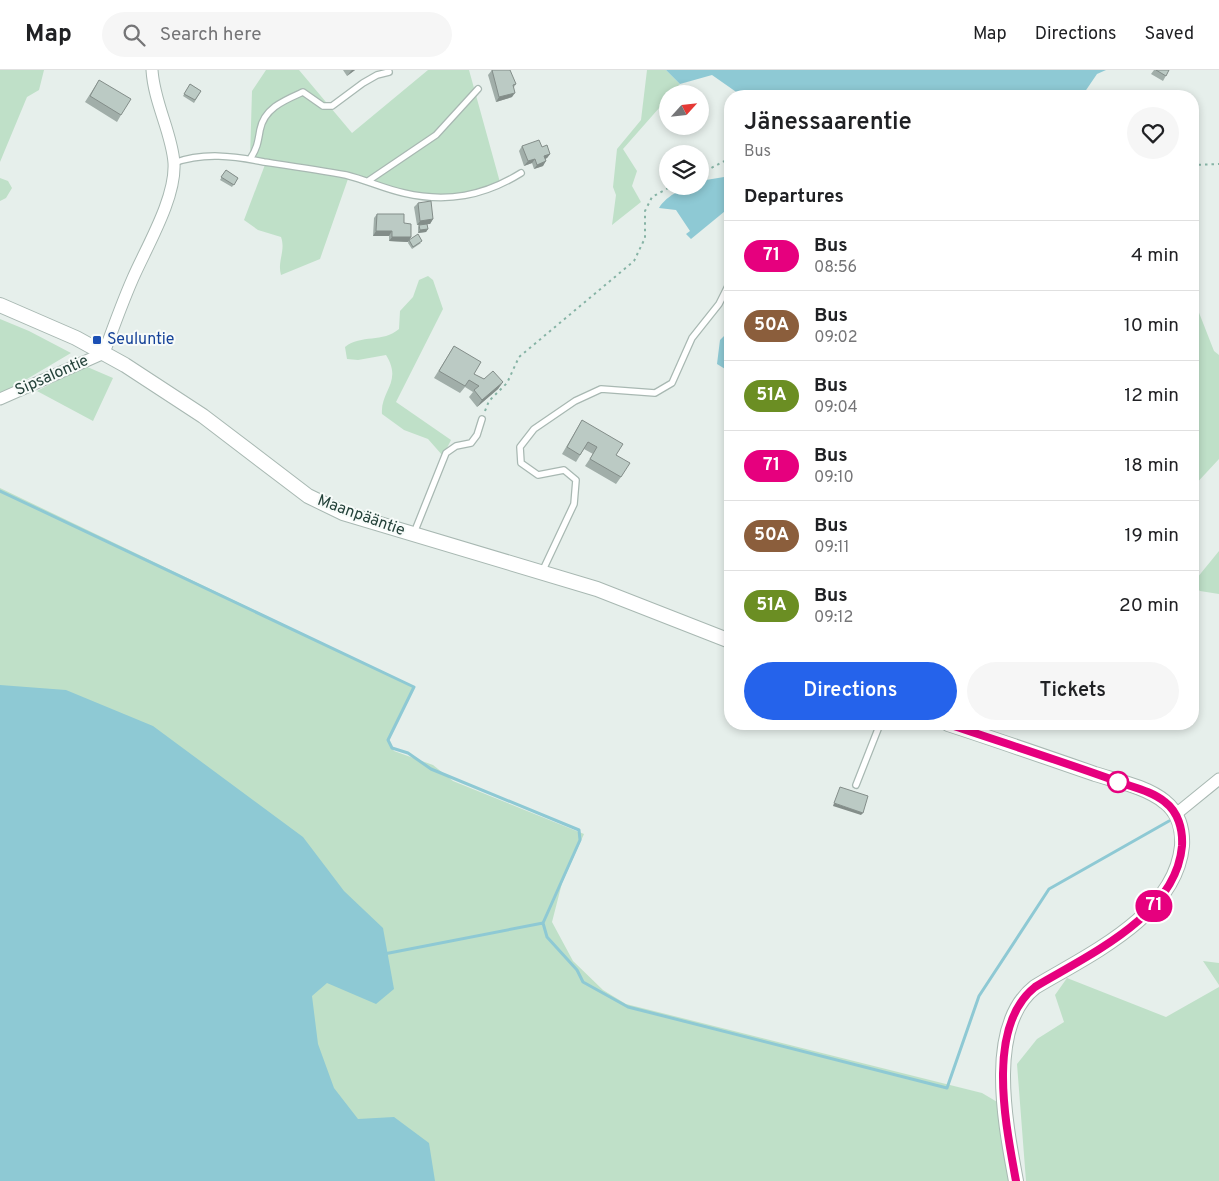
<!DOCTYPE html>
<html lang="en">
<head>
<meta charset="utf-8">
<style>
  body { margin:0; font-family:Overpass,sans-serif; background:#f6f6f6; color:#202124; height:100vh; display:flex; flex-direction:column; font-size:19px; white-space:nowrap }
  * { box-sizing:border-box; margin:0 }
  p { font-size:16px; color:#757577 }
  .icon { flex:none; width:28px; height:28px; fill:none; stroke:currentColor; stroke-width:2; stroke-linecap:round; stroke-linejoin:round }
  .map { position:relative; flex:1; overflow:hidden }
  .side { position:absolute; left:724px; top:20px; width:475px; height:640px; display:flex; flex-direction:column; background:#fff; border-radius:20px; box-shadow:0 2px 8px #0003 }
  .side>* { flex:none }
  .badge { padding:0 10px; border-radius:16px; font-size:18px; line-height:32px }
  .needle { width:32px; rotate:63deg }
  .fabs { position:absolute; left:659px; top:15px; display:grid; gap:10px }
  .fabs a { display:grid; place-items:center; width:50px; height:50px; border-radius:50%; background:#fff; box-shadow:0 2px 8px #0003; font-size:25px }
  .map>.badge { position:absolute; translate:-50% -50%; box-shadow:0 0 0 2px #fff }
  h2 { padding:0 20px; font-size:19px; line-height:45px }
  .round { display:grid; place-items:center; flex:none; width:52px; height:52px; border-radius:26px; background:#f6f6f6 }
  .headline { display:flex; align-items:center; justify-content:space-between; height:85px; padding:0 20px }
  h1 { font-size:24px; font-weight:600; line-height:38px }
  .cta { display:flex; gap:10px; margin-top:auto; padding:10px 20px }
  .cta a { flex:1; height:58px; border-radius:30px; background:#2563eb; color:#fff; font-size:20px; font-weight:600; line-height:58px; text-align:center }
  .cta a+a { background:#f6f6f6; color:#202124 }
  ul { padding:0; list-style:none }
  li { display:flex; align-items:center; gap:15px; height:70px; padding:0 20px; border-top:1px solid #e0e0e0 }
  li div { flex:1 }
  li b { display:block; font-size:19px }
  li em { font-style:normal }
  li .badge { min-width:55px; font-weight:700; text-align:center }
  header { display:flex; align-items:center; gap:30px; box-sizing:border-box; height:70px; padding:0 25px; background:#fff; border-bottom:1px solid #e0e0e0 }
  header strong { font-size:24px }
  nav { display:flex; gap:28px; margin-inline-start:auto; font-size:18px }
  .search { width:350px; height:45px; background:#f6f6f6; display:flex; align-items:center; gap:12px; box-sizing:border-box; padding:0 18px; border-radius:28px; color:#757577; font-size:19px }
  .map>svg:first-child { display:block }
  .green { fill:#bfe0c8 }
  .water { fill:#8ec9d4 }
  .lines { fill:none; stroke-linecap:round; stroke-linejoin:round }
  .stream { stroke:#8ec9d4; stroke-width:3 }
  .service-casing { stroke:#a8b8b2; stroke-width:8 }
  .minor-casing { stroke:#a8b8b2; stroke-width:13 }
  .tertiary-casing { stroke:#a8b8b2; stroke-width:16 }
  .path { stroke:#86b3a5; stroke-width:2; stroke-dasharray:2.5 4; stroke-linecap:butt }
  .service { stroke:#fff; stroke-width:5.5 }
  .minor { stroke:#fff; stroke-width:11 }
  .tertiary { stroke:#fff; stroke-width:14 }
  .wall { fill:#a1aea9 }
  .shaded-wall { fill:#838d89 }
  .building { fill:#bbcac4; stroke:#838d89 }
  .line-casing { stroke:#fff; stroke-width:11 }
  .line { stroke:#e6007e; stroke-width:8 }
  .transit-dot { fill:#1a4fb4; stroke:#f7fbf9; stroke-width:2 }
  .stop-dot { fill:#fff; stroke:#e6007e; stroke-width:2.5 }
  .labels { text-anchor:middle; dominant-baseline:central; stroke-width:4; stroke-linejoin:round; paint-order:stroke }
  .transit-label { font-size:16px; fill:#164399; stroke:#f7fbf9; text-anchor:start }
  .street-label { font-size:16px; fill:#24423a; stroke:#f7fbf9 }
</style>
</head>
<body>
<header>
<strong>Map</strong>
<div class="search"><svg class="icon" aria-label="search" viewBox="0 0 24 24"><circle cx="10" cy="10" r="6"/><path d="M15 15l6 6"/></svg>Search here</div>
<nav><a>Map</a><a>Directions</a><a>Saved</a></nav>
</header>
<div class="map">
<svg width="1219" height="1111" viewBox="0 0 1219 1111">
  <rect width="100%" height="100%" fill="#e6efeb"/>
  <!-- green -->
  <path class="green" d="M0,0H44L39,20L27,27L0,92Z
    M266,0H299L352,63L428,0H469L501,116L489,120L430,128L349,106L320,189L281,205C277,191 286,181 281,167L258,160L244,150L266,92L250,89L252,21Z
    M647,0H666L680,14L672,24H668L667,29L623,79L637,101L632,116L641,132L612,155L616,125L613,117L617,79L641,50Z
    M0,108L8,111L12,118L6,128L0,131Z
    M428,206L433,210L443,239L396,332L451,370L443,386L428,369L404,360L382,344C380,321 403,312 386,285L358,290L347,289L345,277C361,264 383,273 399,259L400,241L413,227L419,210Z
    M1193,233L1196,235L1214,281L1219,285V389L1193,417Z
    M0,249L29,261L71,283L0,325Z
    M85,296L113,308L93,351L37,321Z
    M0,418L414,617L388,670L394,681L433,695L453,711L584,764L562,813L552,852L573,891L603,920L626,934L982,1023L1004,1036L1014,1111H414L366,1080L0,685Z
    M1219,481V524L1200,521L1194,516L1197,508Z
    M1203,891L1219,893V915Z
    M1067,908L1166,947L1219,917V1111H1026L1017,994L1037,969L1064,952L1055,925Z"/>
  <!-- water -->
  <path class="water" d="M666,0H1106L1097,4L1082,26H742L712,5L680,14Z
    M730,106V137L691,169L686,164L690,161L676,140L659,138C667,125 685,116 700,116V111Z
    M730,260V302L717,294L720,270Z
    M0,615L66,620L153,656L303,767L344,821L383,858L394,919L376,934L327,913L312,926L318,974L334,1018L358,1049L394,1047L429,1073L435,1111H0Z"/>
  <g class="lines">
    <!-- stream -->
    <path class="stream" d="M0,421L414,617L388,670L392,678L408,683L431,699L579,760L580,770L543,853L547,867L577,900L583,912L628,937L947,1018L979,926L1049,819L1169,751
      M384,884L543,853"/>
    <!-- service casing -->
    <g class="service-casing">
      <path id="service" d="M250,89C257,79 258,72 260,60C264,38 285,30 303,22L323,36H332L363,13L377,5L389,2
        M174,93C203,82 234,86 264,92C291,96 319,100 346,105C366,110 385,119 404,123C447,133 484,126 521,103
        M368,111L436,65L478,19
        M414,463L446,383L456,376L471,373L477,365L482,349
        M542,502L574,434L576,410L564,400L538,405L521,393L520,377L534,359L575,331L601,319L655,323L672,313L692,268L719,234L730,212
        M856,715L880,654"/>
    </g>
    <!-- minor casing -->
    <g class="minor-casing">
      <path id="minor" d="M0,329L104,283C113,258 122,233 133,208C147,176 176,128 174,93C172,63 154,33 152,0
        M1176,744L1219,709"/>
    </g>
    <!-- tertiary casing -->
    <g class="tertiary-casing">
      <path id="tertiary" d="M0,235L76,268L125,295L203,346L308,426L343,443L597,519L730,571
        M948,654C997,670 1046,687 1095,704C1117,711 1147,717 1165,732C1178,742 1183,759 1182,776C1175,846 1088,885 1035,917C985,956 1006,1057 1016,1111"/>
    </g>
    <!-- path -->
    <path class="path" d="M1192,95L1219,94
      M700,104L730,88
      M485,341L489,331L507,313L519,287L634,191L645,168V141L652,127L672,116"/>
    <!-- service -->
    <use href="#service" class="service"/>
    <!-- minor -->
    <use href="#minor" class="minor"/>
    <!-- tertiary -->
    <use href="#tertiary" class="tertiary"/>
  </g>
  <!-- wall -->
  <path class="wall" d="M343,0H355L347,6Z
    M492,0L516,14L514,17L512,27L496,32L488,5Z
    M1154,0H1169L1163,11L1151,4Z
    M99,10L121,45L117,52L85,32Z
    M190,14L201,21L194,33L183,26Z
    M522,76L542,77L550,84L547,88L545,89L543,96L534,99L532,93L524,96L519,81Z
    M226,100L238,108L232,117L220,110Z
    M418,133L433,149L430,154H427L428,159L426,162L418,163V157L419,155H417L414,137Z
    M377,144L404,153L411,167L408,172L389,171V166H373L374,148Z
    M409,170L421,173L412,179L408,173Z
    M454,276L474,304L484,309L503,312L498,319L477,337L469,327L473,322L465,317L460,323L434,308Z
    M582,350L616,385L621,407L616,414L585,396L593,384L584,379L576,392L562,384Z"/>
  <!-- shaded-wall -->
  <path class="shaded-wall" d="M352,0H355L347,6L351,1Z
    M515,23L512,27L496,32L499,27Z
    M550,84L547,88L541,91L544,86Z
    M535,89L532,93L524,96L528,91Z
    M546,91L543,96L534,99L537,95Z
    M433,149L430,154L417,155L420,151Z
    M428,159L426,162L418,163L420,160Z
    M376,161H392L389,166H373Z
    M392,167H411L408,172L389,171Z
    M503,312L498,319L477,337L482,330Z
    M834,733L863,743L861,745L833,736Z"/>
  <!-- building -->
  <path class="building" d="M492,0H510L516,14L513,15L515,23L499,27Z
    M1156,0H1169L1166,6Z
    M99,10L131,29L121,45L90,26Z
    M190,14L201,21L195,30L184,24Z
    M539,70L542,77L547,75L550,84L544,86L546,91L537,95L535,89L528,91L522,76Z
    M226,100L238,108L234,115L221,107Z
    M431,131L433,149L420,151L418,133Z
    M377,144H404V153L411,154V167H392V161H376Z
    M427,154L428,159L420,160L419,155Z
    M418,164L422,171L413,177L409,170Z
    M454,276L481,292L474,304L484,309L493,301L503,312L482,330L474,320L479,316L469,310L465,316L439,301Z
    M582,350L623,374L616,385L630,393L621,407L590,389L597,377L588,372L580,385L567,377Z
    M840,717L868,726L863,743L834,733Z"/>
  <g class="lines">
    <!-- line casing -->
    <g class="line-casing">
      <path id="line" d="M948,654C1004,673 1061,691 1116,711C1132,717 1152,721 1165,732C1178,742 1183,759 1182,776C1176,846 1088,885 1035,917C985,957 1006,1056 1016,1111"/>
    </g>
    <!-- line -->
    <use href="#line" class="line"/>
  </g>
  <!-- markers -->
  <rect class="transit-dot" x="92" y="265" width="10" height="10" rx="2.5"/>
  <circle class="stop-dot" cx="1118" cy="712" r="10"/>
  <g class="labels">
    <!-- transit labels -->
    <g class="transit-label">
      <text x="107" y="270">Seuluntie</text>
    </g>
    <!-- street labels -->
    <g class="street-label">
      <text transform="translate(52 306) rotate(-24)">Sipsalontie</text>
      <text transform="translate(361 446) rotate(20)">Maanpääntie</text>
    </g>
  </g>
</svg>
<div class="fabs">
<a><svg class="needle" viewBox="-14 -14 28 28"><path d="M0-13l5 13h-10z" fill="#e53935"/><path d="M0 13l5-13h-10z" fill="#757577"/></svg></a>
<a><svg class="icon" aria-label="layers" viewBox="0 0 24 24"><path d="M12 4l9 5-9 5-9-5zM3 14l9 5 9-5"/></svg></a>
</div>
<b class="badge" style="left:1154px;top:836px;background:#e6007e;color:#fff">71</b>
<section class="side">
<div class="headline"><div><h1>Jänessaarentie</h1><p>Bus</p></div><a class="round"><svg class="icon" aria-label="heart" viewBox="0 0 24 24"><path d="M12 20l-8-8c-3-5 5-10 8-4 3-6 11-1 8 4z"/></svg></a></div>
<h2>Departures</h2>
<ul>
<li><span class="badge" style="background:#e6007e;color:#fff">71</span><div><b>Bus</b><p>08:56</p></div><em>4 min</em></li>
<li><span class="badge" style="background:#8b5e3c;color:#fff">50A</span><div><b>Bus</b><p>09:02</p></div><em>10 min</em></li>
<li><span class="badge" style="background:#6b8e23;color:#fff">51A</span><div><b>Bus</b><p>09:04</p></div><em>12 min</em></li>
<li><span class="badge" style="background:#e6007e;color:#fff">71</span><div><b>Bus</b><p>09:10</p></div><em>18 min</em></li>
<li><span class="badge" style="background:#8b5e3c;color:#fff">50A</span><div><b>Bus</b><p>09:11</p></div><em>19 min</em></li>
<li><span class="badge" style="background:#6b8e23;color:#fff">51A</span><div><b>Bus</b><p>09:12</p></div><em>20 min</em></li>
</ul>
<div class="cta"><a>Directions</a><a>Tickets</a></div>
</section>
</div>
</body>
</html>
